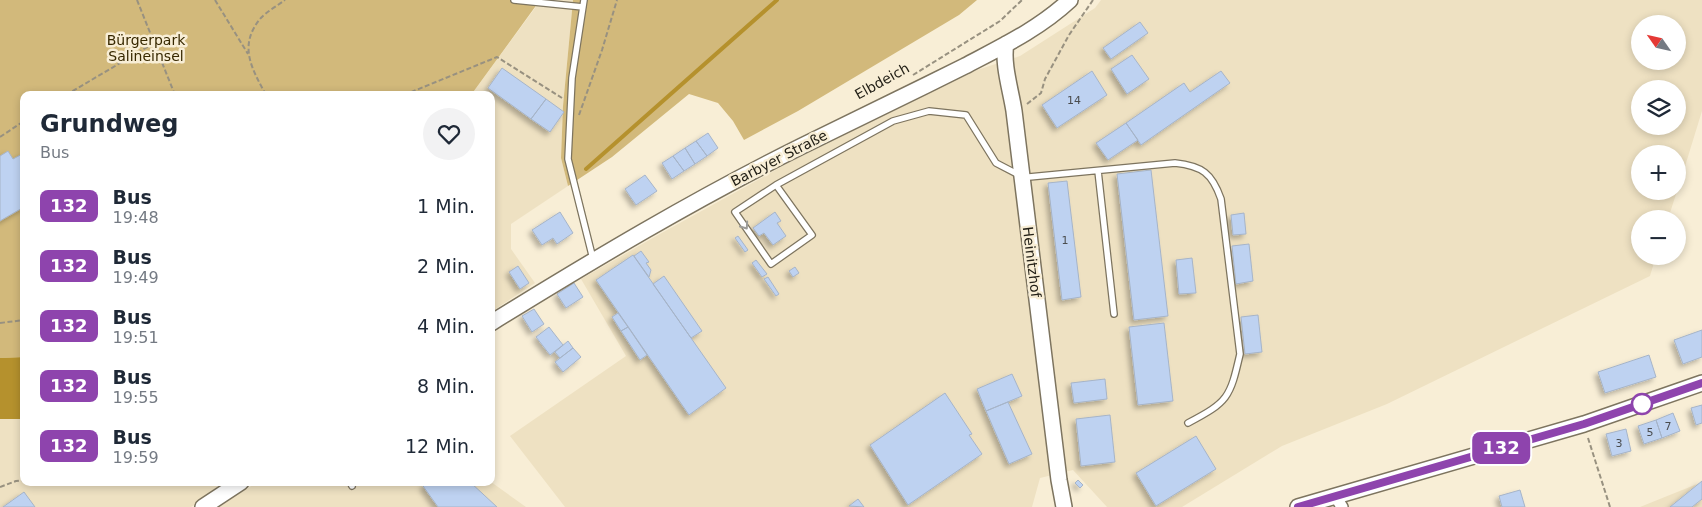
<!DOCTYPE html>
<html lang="de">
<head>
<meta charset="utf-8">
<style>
  body { margin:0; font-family:"DejaVu Sans",sans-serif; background:#f2f2f3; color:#1f2937; height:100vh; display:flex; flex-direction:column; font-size:19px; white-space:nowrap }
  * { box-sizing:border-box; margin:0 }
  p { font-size:16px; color:#747a83 }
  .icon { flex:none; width:28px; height:28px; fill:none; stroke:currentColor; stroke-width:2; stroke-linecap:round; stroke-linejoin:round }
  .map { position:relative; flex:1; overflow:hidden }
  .sheet { position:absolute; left:20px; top:91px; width:475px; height:395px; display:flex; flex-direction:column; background:#fff; border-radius:10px; box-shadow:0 2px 8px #0003 }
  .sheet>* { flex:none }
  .badge { padding:0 10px; border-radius:8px; font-size:18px; line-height:32px }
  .needle { width:32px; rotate:304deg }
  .tools { position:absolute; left:1631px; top:15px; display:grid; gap:10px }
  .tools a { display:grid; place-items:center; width:55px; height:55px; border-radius:50%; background:#fff; box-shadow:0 2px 8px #0003; font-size:25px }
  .map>.badge { position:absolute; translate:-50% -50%; box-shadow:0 0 0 2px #fff }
  .round { display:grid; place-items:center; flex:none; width:52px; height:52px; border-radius:26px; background:#f2f2f3 }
  .headline { display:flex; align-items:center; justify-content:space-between; height:85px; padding:0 20px }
  h1 { font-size:24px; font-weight:700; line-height:38px }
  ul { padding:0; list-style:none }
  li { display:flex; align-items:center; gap:15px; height:60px; padding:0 20px }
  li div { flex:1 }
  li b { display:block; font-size:19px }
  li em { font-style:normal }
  li .badge { min-width:55px; font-weight:700; text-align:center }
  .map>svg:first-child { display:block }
  .built { fill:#eee1c2; fill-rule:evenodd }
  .green { fill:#d2b97b }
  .water { fill:#b5912d }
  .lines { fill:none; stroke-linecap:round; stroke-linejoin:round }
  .stream { stroke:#b5912d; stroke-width:4 }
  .building { fill:#bed2f1; stroke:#a6b4c8; filter:url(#shadow) }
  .lane-casing { stroke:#7d745f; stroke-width:8 }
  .street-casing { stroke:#7d745f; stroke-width:14 }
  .secondary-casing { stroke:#7d745f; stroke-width:18 }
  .path { stroke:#989180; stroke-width:2; stroke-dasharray:5 2.5; stroke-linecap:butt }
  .lane { stroke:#fff; stroke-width:5.5 }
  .street { stroke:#fff; stroke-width:11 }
  .secondary { stroke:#fff; stroke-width:15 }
  .oneway { stroke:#9c9b97 }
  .line-casing { stroke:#fff; stroke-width:11 }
  .line { stroke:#8e44ad; stroke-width:8 }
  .stop-dot { fill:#fff; stroke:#8e44ad; stroke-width:2.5 }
  .labels { text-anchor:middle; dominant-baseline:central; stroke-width:5; stroke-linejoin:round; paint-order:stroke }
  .number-label { font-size:11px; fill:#4a4c4e }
  .park-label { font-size:14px; fill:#372800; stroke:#f8eed6 }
  .street-label { font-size:14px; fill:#232017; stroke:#f8eed6 }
</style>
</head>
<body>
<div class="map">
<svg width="1702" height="507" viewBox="0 0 1702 507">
  <defs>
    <filter id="shadow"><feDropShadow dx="-3.5" dy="3.5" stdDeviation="2.5" flood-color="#0004"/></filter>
  </defs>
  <rect width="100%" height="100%" fill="#f8eed6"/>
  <!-- built -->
  <path class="built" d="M538,0H573L563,106L561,158L568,186L511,224V249L535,283L491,312V95H471L535,8Z
    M1101,0H1702V111L1678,189V154H1640V191H1677L1668,219H1640V256H1656L1650,276L1387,404L1282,446L1182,507H1107L1073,470L1040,478L1032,507H565L510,436L626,356L581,279L658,235L790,162L974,71L1020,56L1095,8ZM1640,24H1678V61H1640ZM1640,89H1678V126H1640Z
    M0,419H24V482L229,483L191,507H0Z
    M491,482L526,507H218L256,483Z
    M1702,482V507H1640Z"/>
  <!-- green -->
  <path class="green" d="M0,0H538L535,7L471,95H24V357L0,358Z
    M573,0H977L959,15L798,111L744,140L733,121L718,103L689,94L612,157L568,186L561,158L563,106Z"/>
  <!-- water -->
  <path class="water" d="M24,357V419H0V358Z"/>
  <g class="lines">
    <!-- stream -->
    <path class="stream" d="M586,169L777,0"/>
  </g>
  <!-- building -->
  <path class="building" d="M1140,22L1148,33L1111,59L1103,48Z
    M1132,55L1149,79L1127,94L1111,69Z
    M502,68L546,99L531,119L488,88Z
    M1092,71L1107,95L1057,128L1042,105Z
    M1221,71L1230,83L1141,145L1126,123L1184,83L1190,92Z
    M546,99L564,112L550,132L531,119Z
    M1126,123L1138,140L1108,160L1096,143Z
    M708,133L718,148L707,156L696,141Z
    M696,141L707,156L695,164L685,148Z
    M685,148L695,164L684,171L673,156Z
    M8,151L13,159L24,153V207L0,221V156Z
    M673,156L684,171L672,179L662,163Z
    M1151,170L1168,316L1134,320L1117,174Z
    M645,175L657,191L636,205L625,189Z
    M1067,181L1081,297L1062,300L1048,183Z
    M560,212L573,233L557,244L553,238L542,245L532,230Z
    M775,212L781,221L777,223L786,236L773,245L764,233L759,236L753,228Z
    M1244,213L1246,234L1233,235L1231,215Z
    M738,236L748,250L745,252L735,238Z
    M1249,244L1253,281L1236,284L1232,246Z
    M641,251L649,262L646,263L651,270L649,277L634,256Z
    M633,255L726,388L689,415L596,280Z
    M1192,258L1196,293L1179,294L1176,260Z
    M756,260L767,274L762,277L752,263Z
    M518,266L529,283L520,289L509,272Z
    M795,267L799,273L793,277L789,271Z
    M664,276L702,331L691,338L653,284Z
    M768,277L779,294L776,296L764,279Z
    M574,283L583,297L566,308L557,294Z
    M534,309L544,324L532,332L522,316Z
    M618,313L628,327L621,331L612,317Z
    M1258,315L1262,352L1245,354L1241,317Z
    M1164,323L1173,401L1138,405L1129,327Z
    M549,327L563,345L550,355L536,337Z
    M628,327L647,355L640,360L621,331Z
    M1702,330V357L1683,364L1674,340Z
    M568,341L573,348L560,358L555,352Z
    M573,348L581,357L563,372L555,362Z
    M1649,355L1656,377L1605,393L1598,372Z
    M1012,374L1022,396L986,411L977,389Z
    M1105,379L1107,399L1074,403L1071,383Z
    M945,393L972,434L969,435L982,454L908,505L870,445Z
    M1008,402L1032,454L1009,464L986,411Z
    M1702,405V423L1696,425L1691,408Z
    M1673,413L1680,431L1662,438L1656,420Z
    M1110,415L1115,462L1081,466L1076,419Z
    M1656,420L1662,438L1644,444L1638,426Z
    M1626,429L1631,451L1612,456L1606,434Z
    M1196,436L1216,469L1156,506L1136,473Z
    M1078,480L1083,485L1080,488L1075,483Z
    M1702,481V499L1692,507H1670Z
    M428,482H470L497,507H438L423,486Z
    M1520,490L1525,507H1502L1499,496Z
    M24,492L35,507H3Z
    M858,499L864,507L849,506Z"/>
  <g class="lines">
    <!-- lane casing -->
    <g class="lane-casing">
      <path id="lane" d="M514,0L583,7
        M584,0L572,78L568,159L593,259
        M1098,171L1114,314
        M776,185L812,235L771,264L735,212L776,185L893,121L929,111L966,115L996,163L1021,176L1029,177L1175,163C1202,166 1212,173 1221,199L1240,354C1230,398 1228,402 1188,423
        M350,482L352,486"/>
    </g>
    <!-- street casing -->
    <g class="street-casing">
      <path id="street" d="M1336,497L1342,507"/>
    </g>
    <!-- secondary casing -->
    <g class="secondary-casing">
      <path id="secondary" d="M1006,44C1002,63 1011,91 1014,111L1059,480L1064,507
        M491,323C593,260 695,199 802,146C857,119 911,93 965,66C1001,47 1039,29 1070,0
        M203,507L241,482
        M1298,507L1584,424L1702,383"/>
    </g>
    <!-- path -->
    <path class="path" d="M137,0L175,95
      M215,0L248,54
      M913,75L1000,21L1022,0
      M66,95L154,43
      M266,95C252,69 238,46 260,19C266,12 277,6 285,0
      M404,95L497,57L562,98
      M1027,104L1041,93L1045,79L1069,35L1093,0
      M579,115L602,50L617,0
      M0,137L24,121
      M0,323L24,320
      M1588,438L1610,507
      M0,487L16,481L24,480"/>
    <!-- lane -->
    <use href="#lane" class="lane"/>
    <!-- street -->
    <use href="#street" class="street"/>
    <!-- secondary -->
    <use href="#secondary" class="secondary"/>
  </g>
  <!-- one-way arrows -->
  <defs><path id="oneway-chevron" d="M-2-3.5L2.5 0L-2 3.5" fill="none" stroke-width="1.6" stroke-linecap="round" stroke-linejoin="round" transform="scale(1.25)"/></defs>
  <use class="oneway" href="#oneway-chevron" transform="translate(745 226) rotate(55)"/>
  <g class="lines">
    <!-- line casing -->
    <g class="line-casing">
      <path id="line" d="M1298,507L1584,424L1702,383"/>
    </g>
    <!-- line -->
    <use href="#line" class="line"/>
  </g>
  <!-- markers -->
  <circle class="stop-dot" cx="1642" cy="404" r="10"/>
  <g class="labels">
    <!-- number labels -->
    <g class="number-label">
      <text x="1074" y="100">14</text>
      <text x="1065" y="240">1</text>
      <text x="1668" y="426">7</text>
      <text x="1650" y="432">5</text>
      <text x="1619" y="443">3</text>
    </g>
    <!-- park labels -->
    <g class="park-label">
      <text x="146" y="40">Bürgerpark<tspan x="146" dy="16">Salineinsel</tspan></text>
    </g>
    <!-- street labels -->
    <g class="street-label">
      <text transform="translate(882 81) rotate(-29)">Elbdeich</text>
      <text transform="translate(779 158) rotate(-27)">Barbyer Straße</text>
      <text transform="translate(1032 262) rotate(83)">Heinitzhof</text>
    </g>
  </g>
</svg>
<div class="tools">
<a><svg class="needle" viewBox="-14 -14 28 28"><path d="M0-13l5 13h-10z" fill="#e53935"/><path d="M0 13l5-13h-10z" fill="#747a83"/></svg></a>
<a><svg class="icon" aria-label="layers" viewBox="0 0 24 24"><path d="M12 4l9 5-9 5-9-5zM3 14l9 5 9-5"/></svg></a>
<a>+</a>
<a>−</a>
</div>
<b class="badge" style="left:1501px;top:448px;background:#8e44ad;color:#fff">132</b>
<section class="sheet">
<div class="headline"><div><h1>Grundweg</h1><p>Bus</p></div><a class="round"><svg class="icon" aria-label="heart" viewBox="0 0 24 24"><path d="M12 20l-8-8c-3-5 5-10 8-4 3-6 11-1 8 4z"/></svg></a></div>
<ul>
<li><span class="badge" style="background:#8e44ad;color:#fff">132</span><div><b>Bus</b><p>19:48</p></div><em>1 Min.</em></li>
<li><span class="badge" style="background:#8e44ad;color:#fff">132</span><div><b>Bus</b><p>19:49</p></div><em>2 Min.</em></li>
<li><span class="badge" style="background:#8e44ad;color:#fff">132</span><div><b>Bus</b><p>19:51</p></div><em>4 Min.</em></li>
<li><span class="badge" style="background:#8e44ad;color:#fff">132</span><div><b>Bus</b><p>19:55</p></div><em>8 Min.</em></li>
<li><span class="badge" style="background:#8e44ad;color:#fff">132</span><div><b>Bus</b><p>19:59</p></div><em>12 Min.</em></li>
</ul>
</section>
</div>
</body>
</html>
